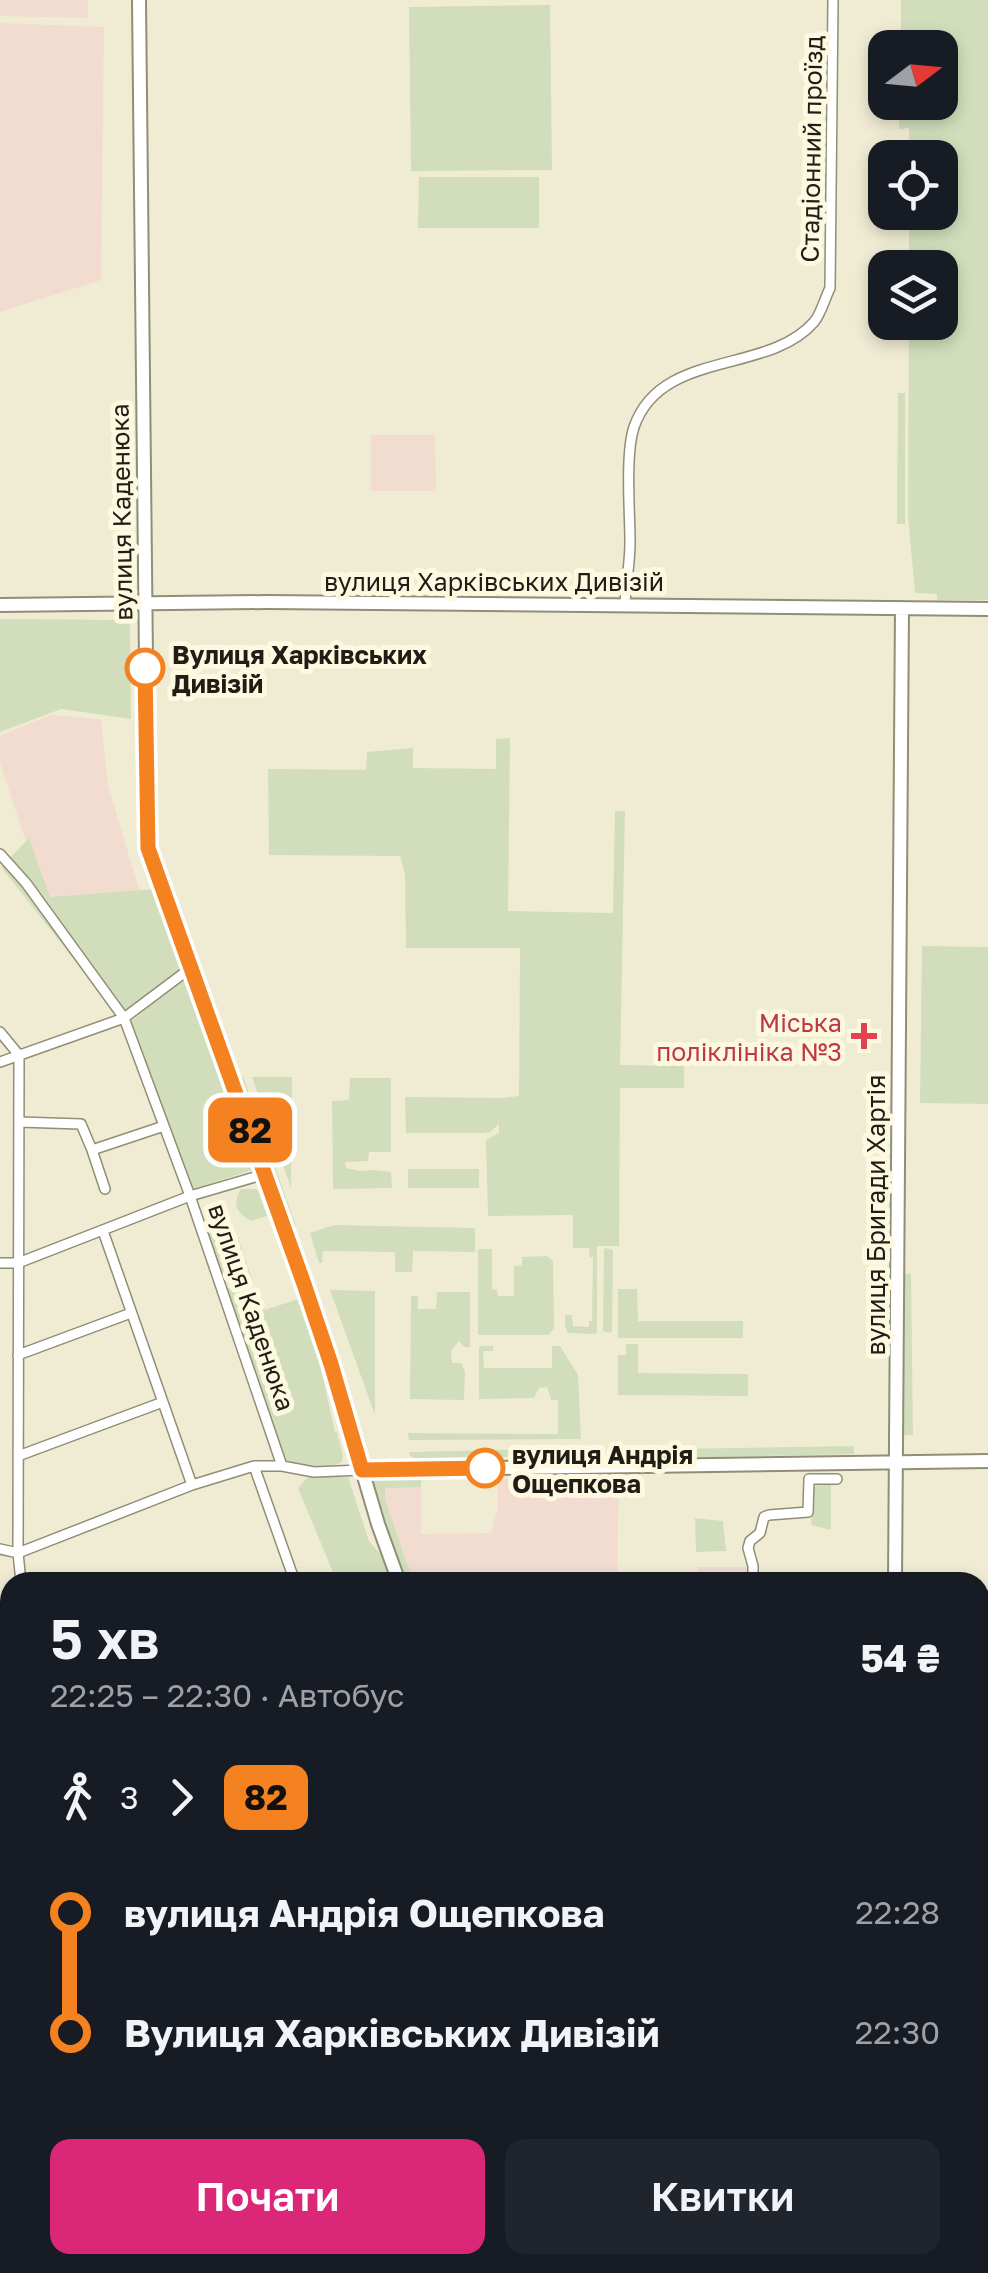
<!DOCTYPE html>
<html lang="uk">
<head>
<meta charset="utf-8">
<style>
  body { margin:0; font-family:"Golos Text",sans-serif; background:#20242c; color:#f1f3f6; height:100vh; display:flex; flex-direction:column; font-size:38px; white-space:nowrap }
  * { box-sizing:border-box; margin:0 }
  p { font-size:32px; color:#9ea1a6 }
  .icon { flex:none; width:55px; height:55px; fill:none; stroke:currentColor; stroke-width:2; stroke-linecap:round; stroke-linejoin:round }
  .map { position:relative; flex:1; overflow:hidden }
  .details { position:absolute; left:0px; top:1572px; width:990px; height:702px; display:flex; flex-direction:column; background:#171b24; border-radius:30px 30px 0 0; box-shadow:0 5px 15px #0003 }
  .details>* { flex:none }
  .badge { padding:0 20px; border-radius:15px; font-size:35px; line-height:65px }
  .needle { width:65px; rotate:74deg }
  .buttons { position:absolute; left:868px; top:30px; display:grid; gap:20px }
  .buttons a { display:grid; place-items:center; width:90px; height:90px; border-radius:20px; background:#171b24; box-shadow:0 5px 15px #0003; font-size:50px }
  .map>.badge { position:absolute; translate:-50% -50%; box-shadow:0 0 0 5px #fff }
  .legs { display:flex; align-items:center; gap:15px; height:110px; padding:0 50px; font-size:32px }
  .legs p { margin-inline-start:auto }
  .head { display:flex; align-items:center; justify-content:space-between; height:170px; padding:0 50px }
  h1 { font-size:55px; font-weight:600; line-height:75px }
  .action { display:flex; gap:20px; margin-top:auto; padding:20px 50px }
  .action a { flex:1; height:115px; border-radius:20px; background:#db2777; color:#fff; font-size:40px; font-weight:600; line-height:115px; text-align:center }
  .action a+a { background:#20242c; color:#f1f3f6 }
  ul { padding:0 50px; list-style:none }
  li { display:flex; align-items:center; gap:35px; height:120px; font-size:38px }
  li i { display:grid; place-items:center; width:15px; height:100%; margin:0 12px; background:currentColor }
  li i::after { content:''; width:25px; height:25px; margin:-12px; border:8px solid; border-radius:50%; background:#171b24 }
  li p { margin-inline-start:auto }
  li:first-child i { background:linear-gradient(#0000 50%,currentColor 0) }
  li:last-child i { background:linear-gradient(currentColor 50%,#0000 0) }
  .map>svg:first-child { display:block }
  .industrial { fill:#f2dcd0 }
  .green { fill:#d2debb }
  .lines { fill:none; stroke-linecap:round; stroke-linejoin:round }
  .street-casing { stroke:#918d77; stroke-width:12 }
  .secondary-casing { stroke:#918d77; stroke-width:16 }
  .primary-casing { stroke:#918d77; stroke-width:18 }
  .street { stroke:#fff; stroke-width:9 }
  .secondary { stroke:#fff; stroke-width:12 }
  .primary { stroke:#fff; stroke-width:14 }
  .line-1-casing { stroke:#fff; stroke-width:22 }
  .line-1 { stroke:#f58220; stroke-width:15 }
  .stop-1-dot { fill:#fff; stroke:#f58220; stroke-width:5 }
  .health-dot { fill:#e0444e; stroke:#fdf9e1; stroke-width:4 }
  .labels { text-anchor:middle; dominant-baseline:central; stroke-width:10; stroke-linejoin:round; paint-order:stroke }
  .street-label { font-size:25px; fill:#1f1d15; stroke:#fdf9e1 }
  .stop-label { font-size:25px; font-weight:bold; fill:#1f1d15; stroke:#fdf9e1; text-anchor:start }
  .health-label { font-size:25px; fill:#be3a42; stroke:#fdf9e1; text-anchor:end }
</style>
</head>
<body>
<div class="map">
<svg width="988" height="2273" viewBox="0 0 988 2273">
  <rect width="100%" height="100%" fill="#f0ecd4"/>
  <!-- industrial -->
  <path class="industrial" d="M0,0H88V18L0,16Z
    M0,23L104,27L101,280L0,312Z
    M371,435H435L436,491H371Z
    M51,715L101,719L108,785L141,896L45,900L0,763V736Z
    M619,1478L617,1582H413L385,1499V1487H421V1534L491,1533L498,1507V1479Z
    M698,1567H750L749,1582H698Z"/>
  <!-- green -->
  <path class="green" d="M901,0H988V600H937V594L915,593L908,515L909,323L940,322V268L909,267V213L940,212V158L899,157L900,146H909V128L899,129L900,103L940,102V48L909,47L905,32H901Z
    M550,5L552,170L411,171L409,7Z
    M419,177H539V228H418Z
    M898,393H905V524H897Z
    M0,619L130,620L131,719L61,709L0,732Z
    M510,738L508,911L613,913L615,811H625L620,1065L684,1066V1088H620L619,1246H597V1332L595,1334L568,1333L565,1326V1315H572L573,1326L589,1327V1321H592L593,1257H590L589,1248H573V1215L488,1216L486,1140L499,1133V1124L490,1132L483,1133H406L405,1097L501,1098L519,1096L520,948H406L405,874L400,856L269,855L268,769L366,770L367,752L413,748V768L496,769V739Z
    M29,838L50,897L154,889L182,968L130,1010L116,1013L1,867Z
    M922,946L988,947V1104L920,1103Z
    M184,979L252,1170L193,1189L130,1022Z
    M243,1076L296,1226L289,1228L238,1082Z
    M252,1077H292L291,1188Z
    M350,1078H391V1152H369L368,1161L345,1162L346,1168L360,1171L374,1170L391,1172L392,1188L333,1189L332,1101L349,1100Z
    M408,1169H479V1188H408Z
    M241,1189H257L267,1216L251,1221C236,1213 232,1204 241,1189Z
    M232,1222L253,1281L221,1277L205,1231Z
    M334,1225L475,1228V1252L413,1251L412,1272H395V1252L323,1251L322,1263H319L310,1233Z
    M606,1248L613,1250L612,1331L610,1333L603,1331L604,1250Z
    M478,1249H492V1289L497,1290L498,1296H514V1266L522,1265V1257L547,1256L553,1261L554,1328L549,1335H478Z
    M900,1274H911L913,1435H902Z
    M225,1287L261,1299L265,1310L298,1299L320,1364L335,1432H337L343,1456L342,1462C324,1471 309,1467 289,1464L284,1457Z
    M618,1289H637L638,1321H743V1338H618Z
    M330,1290L375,1291V1415Z
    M437,1292H470V1347H464L459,1341L451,1351L452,1363H461L465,1372L464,1400L410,1399L411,1296H418V1309H436Z
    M626,1344H638V1373L748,1374V1396L618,1395V1355H626Z
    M481,1346H493V1351H483L484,1368H552V1346H560L578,1375L581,1439L409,1440L408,1433L558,1434V1400H551L547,1387L539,1388L534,1398L479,1399V1348Z
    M854,1446V1454L617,1459V1450Z
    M582,1448L579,1455H575L416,1459L410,1456L409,1452Z
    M421,1473V1487L385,1488V1499L413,1581L407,1582L371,1483L377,1474Z
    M308,1477H348L369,1541L381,1555L391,1582H337L298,1488Z
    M831,1484V1530L811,1525L814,1486Z
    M695,1518L723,1521L726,1551L696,1552Z"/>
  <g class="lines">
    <!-- street casing -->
    <g class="street-casing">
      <path id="street" d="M625,604C626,583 630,563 630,542C630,512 625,454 634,427C661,349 768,375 814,322C821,314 825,298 830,288L833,0
        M0,854L26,883L124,1018L190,1196L282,1466
        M0,1032L19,1055L18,1553L21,1582
        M0,1062L124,1018L192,967
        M19,1122L81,1124L92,1150L164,1126
        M92,1150L105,1189
        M103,1231L192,1485
        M0,1263H18L190,1196L265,1174
        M18,1355L131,1313
        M18,1456L163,1402
        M254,1466L295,1582
        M0,1549L18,1553L192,1485L254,1466H282L314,1472L362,1470
        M753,1582V1566L748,1548L750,1541L760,1533L764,1517L769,1515L808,1512L809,1479H837
        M0,1620L10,1607
        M0,1796L10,1780
        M0,1819L10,1833
        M0,1924L10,1931
        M0,2058L10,2057
        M0,2201H10
        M409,2265V2273
        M18,2273L19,2265"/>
    </g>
    <!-- secondary casing -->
    <g class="secondary-casing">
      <path id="secondary" d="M139,0L148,849L304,1285L331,1364L378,1524L399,1582
        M0,605L267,602L988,609
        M362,1470L988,1461
        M895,1582L902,608
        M645,2265L648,2273"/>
    </g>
    <!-- primary casing -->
    <g class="primary-casing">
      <path id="primary" d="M725,2273L988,2271"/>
    </g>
    <!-- street -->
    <use href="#street" class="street"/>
    <!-- secondary -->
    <use href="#secondary" class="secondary"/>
    <!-- primary -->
    <use href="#primary" class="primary"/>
  </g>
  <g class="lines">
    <!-- line-1 casing -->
    <g class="line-1-casing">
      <path id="line-1" d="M145,668L148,848L304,1284L331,1364L362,1470L485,1468"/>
    </g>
    <!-- line-1 -->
    <use href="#line-1" class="line-1"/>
  </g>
  <!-- markers -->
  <g class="stop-1-dot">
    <circle cx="145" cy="668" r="18"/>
    <circle cx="485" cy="1468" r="18"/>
  </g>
  <path class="health-dot" d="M859 1021h10v10h10v10h-10v10h-10v-10h-10v-10h10z"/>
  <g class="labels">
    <!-- street labels -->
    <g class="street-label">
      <text transform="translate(811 149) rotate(-89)">Стадіонний проїзд</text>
      <text transform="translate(121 512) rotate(-91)">вулиця Каденюка</text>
      <text x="494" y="581">вулиця Харківських Дивізій</text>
      <text transform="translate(875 1215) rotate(-90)">вулиця Бригади Хартія</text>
      <text transform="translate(252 1307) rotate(71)">вулиця Каденюка</text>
    </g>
    <!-- stop labels -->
    <g class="stop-label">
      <text x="172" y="654">Вулиця Харківських<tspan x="172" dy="29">Дивізій</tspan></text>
      <text x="512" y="1454">вулиця Андрія<tspan x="512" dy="29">Ощепкова</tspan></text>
    </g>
    <!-- health labels -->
    <g class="health-label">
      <text x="842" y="1022">Міська<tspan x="842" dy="29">поліклініка №3</tspan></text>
    </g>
  </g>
</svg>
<div class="buttons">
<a><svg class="needle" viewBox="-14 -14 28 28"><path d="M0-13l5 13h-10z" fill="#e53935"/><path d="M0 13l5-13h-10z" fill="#9ea1a6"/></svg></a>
<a><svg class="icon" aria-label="locate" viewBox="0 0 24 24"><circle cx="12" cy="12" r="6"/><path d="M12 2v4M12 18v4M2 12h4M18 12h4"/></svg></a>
<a><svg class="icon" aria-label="layers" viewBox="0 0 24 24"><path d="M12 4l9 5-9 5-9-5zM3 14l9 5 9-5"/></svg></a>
</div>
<b class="badge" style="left:250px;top:1130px;background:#f58220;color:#111">82</b>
<section class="details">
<div class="head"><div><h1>5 хв</h1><p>22:25 – 22:30 · Автобус</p></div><b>54 ₴</b></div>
<div class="legs"><svg class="icon" aria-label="walk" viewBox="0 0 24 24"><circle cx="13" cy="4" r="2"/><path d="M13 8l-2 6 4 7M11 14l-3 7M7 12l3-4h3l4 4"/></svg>3<svg class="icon" aria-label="forward" viewBox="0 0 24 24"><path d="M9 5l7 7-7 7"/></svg><b class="badge" style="background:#f58220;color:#111">82</b></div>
<ul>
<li><i style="color:#f58220"></i><b>вулиця Андрія Ощепкова</b><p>22:28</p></li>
<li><i style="color:#f58220"></i><b>Вулиця Харківських Дивізій</b><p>22:30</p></li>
</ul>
<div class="action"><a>Почати</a><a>Квитки</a></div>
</section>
</div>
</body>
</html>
